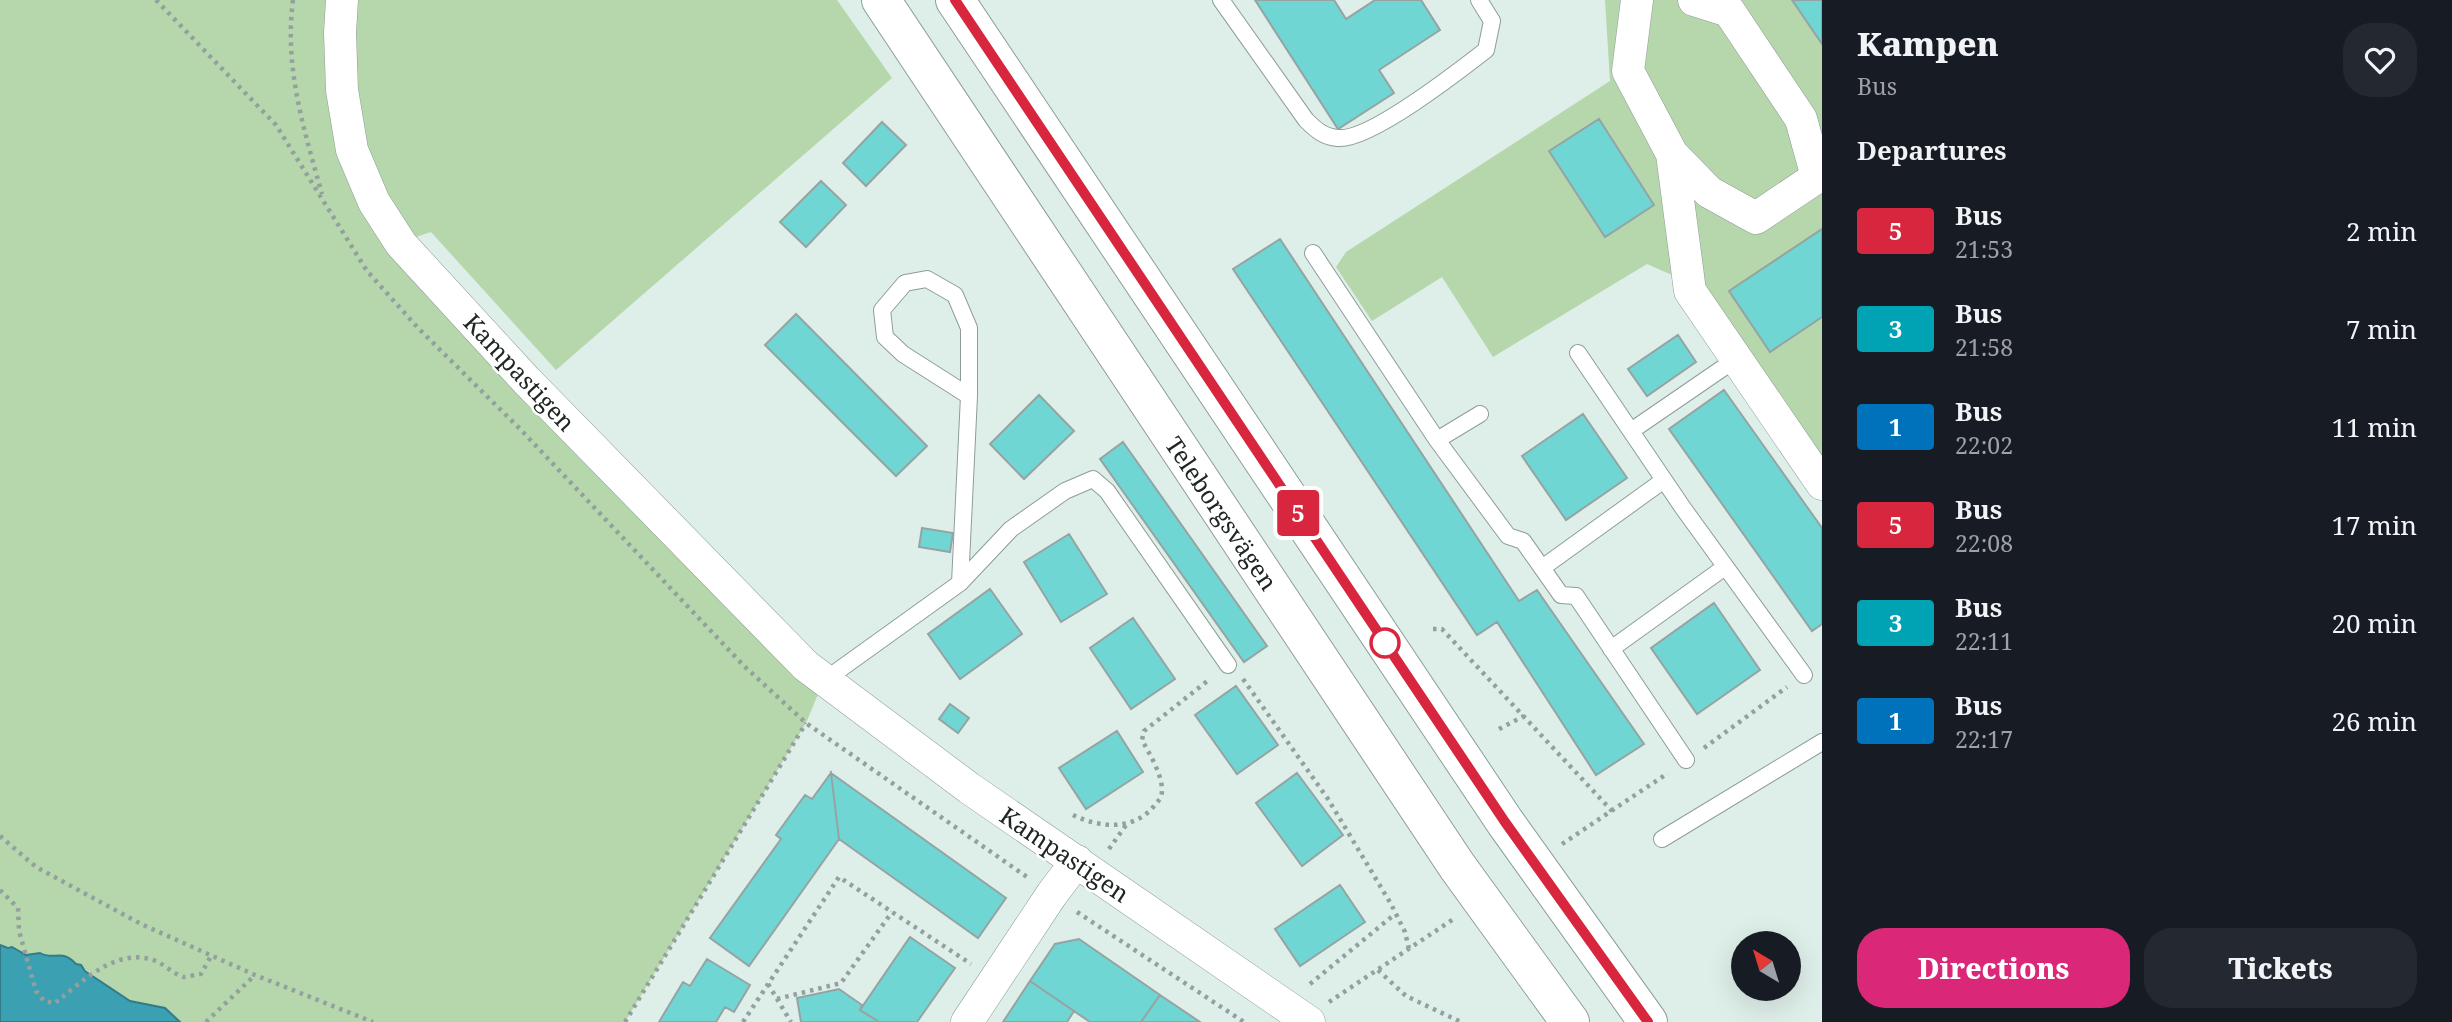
<!DOCTYPE html>
<html lang="en">
<head>
<meta charset="utf-8">
<style>
  body { margin:0; font-family:"Noto Serif",serif; background:#242831; color:#f1f3f6; height:100vh; display:flex; flex-direction:column; font-size:26px; white-space:nowrap }
  * { box-sizing:border-box; margin:0 }
  p { font-size:23px; color:#9ea1a6 }
  .icon { flex:none; width:38px; height:38px; fill:none; stroke:currentColor; stroke-width:2; stroke-linecap:round; stroke-linejoin:round }
  .map { position:relative; flex:1; overflow:hidden }
  .sheet { display:flex; flex-direction:column; background:#171b24; width:630px }
  .sheet>* { flex:none }
  .badge { padding:0 14px; border-radius:5px; font-size:24px; line-height:46px }
  .needle { width:46px; rotate:322deg }
  .buttons { position:absolute; left:1731px; top:931px; display:grid; gap:14px }
  .buttons a { display:grid; place-items:center; width:70px; height:70px; border-radius:50%; background:#171b24; box-shadow:0 7px 28px #0002; font-size:35px }
  .map>.badge { position:absolute; translate:-50% -50%; box-shadow:0 0 0 4px #fff }
  h2 { padding:0 35px; font-size:26px; line-height:63px }
  .round { display:grid; place-items:center; flex:none; width:74px; height:74px; border-radius:28px; background:#242831 }
  .summary { display:flex; align-items:center; justify-content:space-between; height:119px; padding:0 35px }
  h1 { font-size:33px; font-weight:800; line-height:52px }
  .primary-button { display:flex; gap:14px; margin-top:auto; padding:14px 35px }
  .primary-button a { flex:1; height:80px; border-radius:28px; background:#db2777; color:#fff; font-size:28px; font-weight:800; line-height:80px; text-align:center }
  .primary-button a+a { background:#242831; color:#f1f3f6 }
  ul { padding:0; list-style:none }
  li { display:flex; align-items:center; gap:21px; height:98px; padding:0 35px }
  li div { flex:1 }
  li b { display:block; font-size:26px }
  li em { font-style:normal }
  li .badge { min-width:77px; font-weight:700; text-align:center }
  main { display:flex; flex:1; min-height:0 }
  .map>svg:first-child { display:block }
  .green { fill:#b5d7ab }
  .water { fill:#3ba0b2; stroke:#337b87; stroke-width:2 }
  .building { fill:#70d6d3; stroke:#95a4a3; stroke-width:2 }
  .lines { fill:none; stroke-linecap:round; stroke-linejoin:round }
  .service-casing { stroke:#8e9d98; stroke-width:18 }
  .minor-casing { stroke:#8e9d98; stroke-width:33 }
  .secondary-casing { stroke:#8e9d98; stroke-width:40 }
  .path { stroke:#94a09d; stroke-width:4.5; stroke-dasharray:3.5 5; stroke-linecap:butt }
  .service { stroke:#fff; stroke-width:16 }
  .minor { stroke:#fff; stroke-width:32 }
  .secondary { stroke:#fff; stroke-width:38 }
  .line-casing { stroke:#fff; stroke-width:16 }
  .line { stroke:#d7263d; stroke-width:10 }
  .stop-dot { fill:#fff; stroke:#d7263d; stroke-width:3.5 }
  .labels { text-anchor:middle; dominant-baseline:central; stroke-width:5; stroke-linejoin:round; paint-order:stroke }
  .street-label { font-size:24px; fill:#1f2523; stroke:#fff }
</style>
</head>
<body>
<main>
<div class="map">
<svg width="1822" height="1022" viewBox="0 0 1822 1022">
  <rect width="100%" height="100%" fill="#deeee9"/>
  <!-- green -->
  <path class="green" d="M0,0H342L374,202L824,680L806,723L625,1022H180L165,1008L130,1001L82,967L37,953L26,955L12,947L0,945Z
    M358,0H837L892,78L556,370L431,232L413,238L386,193L363,142L348,82Z
    M1605,0H1822V470L1697,286L1647,264L1493,357L1442,277L1372,321L1336,267L1346,252L1610,81Z"/>
  <!-- water -->
  <path class="water" d="M0,945L8,948L12,947L26,955L40,953C54,961 62,948 76,964L81,965L85,971L130,1001L165,1008L180,1022H0Z"/>
  <!-- building -->
  <path class="building" d="M1255,0H1334L1346,19L1375,0H1421L1440,30L1379,70L1394,93L1338,129Z
    M1792,0H1822V44Z
    M1599,119L1654,205L1605,237L1549,151Z
    M882,122L906,145L866,186L843,163Z
    M821,181L846,205L806,247L780,222Z
    M1822,229V317L1770,352L1729,291Z
    M1280,239L1519,601L1537,590L1644,744L1596,775L1497,622L1477,635L1233,269Z
    M796,314L927,446L896,476L765,345Z
    M1678,335L1696,362L1647,396L1628,369Z
    M1724,390L1822,528V624L1812,631L1669,429Z
    M1039,395L1074,431L1024,479L990,444Z
    M1583,414L1627,478L1566,520L1522,456Z
    M1123,442L1267,646L1244,662L1100,459Z
    M922,528L953,533L950,552L919,547Z
    M1069,534L1107,594L1061,622L1024,562Z
    M990,589L1022,634L960,679L928,634Z
    M1714,603L1760,670L1697,714L1651,648Z
    M1133,618L1175,679L1131,709L1090,648Z
    M1236,686L1278,745L1237,774L1195,715Z
    M950,704L969,718L958,733L939,719Z
    M1117,731L1143,772L1086,809L1059,768Z
    M831,773L839,839L749,966L710,938L781,839L776,835L805,795L812,799Z
    M831,773L1006,898L978,938L839,839Z
    M1297,773L1343,835L1302,866L1256,803Z
    M1340,885L1365,922L1300,966L1275,929Z
    M910,937L955,968L917,1022H879L860,1010Z
    M1079,939L1160,995L1141,1022H1090L1030,981L1055,944Z
    M707,959L750,985L734,1012L725,1007L716,1022H659L683,982L690,986Z
    M1030,981L1074,1011L1067,1022H1003Z
    M839,989L862,1005L860,1010L879,1022H801L797,998Z
    M1160,995L1200,1022H1141Z"/>
  <g class="lines">
    <!-- service casing -->
    <g class="service-casing">
      <path id="service" d="M1221,0L1306,120C1316,130 1324,137 1338,138C1369,141 1459,71 1486,50L1492,21L1479,0
        M1313,253L1437,440L1508,536L1523,541L1561,595L1576,596L1686,760
        M1578,353L1683,508L1804,675
        M1631,431L1736,359
        M1437,440L1480,414
        M1542,568L1664,480
        M960,583L969,396V328L955,295L927,279L905,283L882,310L885,337L903,354L969,396
        M1611,649L1725,567
        M825,680L960,583L1011,529L1065,491L1093,479L1107,491L1228,665
        M1662,839L1822,742"/>
    </g>
    <!-- minor casing -->
    <g class="minor-casing">
      <path id="minor" d="M342,0L340,33L342,90L352,150L374,202L401,244L526,380L806,666L969,788L1309,1022
        M1637,0L1628,71L1672,154L1690,291L1822,484
        M1672,154L1709,192L1756,218L1817,177L1801,119L1729,11L1694,0
        M967,1022L1052,894L1077,861"/>
    </g>
    <!-- secondary casing -->
    <g class="secondary-casing">
      <path id="secondary" d="M881,0L1457,866L1570,1022
        M955,0L1505,822L1648,1022"/>
    </g>
    <!-- path -->
    <path class="path" d="M156,0L276,125L367,271L419,329L521,430L744,666L806,723L1027,877
      M293,0C284,67 304,130 322,194
      M1433,629H1442L1612,811
      M1243,679L1328,799L1391,904L1405,932L1409,949
      M1499,729L1524,716
      M1704,748L1787,687
      M1073,815C1099,828 1134,831 1154,806C1156,803 1159,801 1161,797C1166,780 1150,755 1142,740L1144,731L1210,679
      M0,836L36,867L141,924L255,975L373,1022
      M1562,844L1668,773
      M1109,849L1126,825
      M0,890L18,908L19,931L36,991L44,1001L55,1003C83,981 117,946 156,961C165,965 175,975 184,977C189,977 196,974 201,974L211,956
      M1077,912L1244,1022
      M1378,970L1406,996L1461,1022
      M768,984L791,1022
      M1310,984L1395,914
      M777,999L841,983L892,912
      M1329,1002L1455,918
      M206,1022L255,975
      M625,1022L806,723
      M743,1022L839,877L971,964"/>
    <!-- service -->
    <use href="#service" class="service"/>
    <!-- minor -->
    <use href="#minor" class="minor"/>
    <!-- secondary -->
    <use href="#secondary" class="secondary"/>
  </g>
  <g class="lines">
    <!-- line casing -->
    <g class="line-casing">
      <path id="line" d="M955,0L1505,822L1648,1022"/>
    </g>
    <!-- line -->
    <use href="#line" class="line"/>
  </g>
  <!-- markers -->
  <circle class="stop-dot" cx="1385" cy="643" r="14"/>
  <g class="labels">
    <!-- street labels -->
    <g class="street-label">
      <text transform="translate(520 372) rotate(47)">Kampastigen</text>
      <text transform="translate(1222 513) rotate(56)">Teleborgsvägen</text>
      <text transform="translate(1065 854) rotate(34)">Kampastigen</text>
    </g>
  </g>
</svg>
<div class="buttons">
<a><svg class="needle" viewBox="-14 -14 28 28"><path d="M0-13l5 13h-10z" fill="#e53935"/><path d="M0 13l5-13h-10z" fill="#9ea1a6"/></svg></a>
</div>
<b class="badge" style="left:1298px;top:513px;background:#d7263d;color:#fff">5</b>
</div>
<section class="sheet">
<div class="summary"><div><h1>Kampen</h1><p>Bus</p></div><a class="round"><svg class="icon" aria-label="heart" viewBox="0 0 24 24"><path d="M12 20l-8-8c-3-5 5-10 8-4 3-6 11-1 8 4z"/></svg></a></div>
<h2>Departures</h2>
<ul>
<li><span class="badge" style="background:#d7263d;color:#fff">5</span><div><b>Bus</b><p>21:53</p></div><em>2 min</em></li>
<li><span class="badge" style="background:#00a3b4;color:#fff">3</span><div><b>Bus</b><p>21:58</p></div><em>7 min</em></li>
<li><span class="badge" style="background:#0072bc;color:#fff">1</span><div><b>Bus</b><p>22:02</p></div><em>11 min</em></li>
<li><span class="badge" style="background:#d7263d;color:#fff">5</span><div><b>Bus</b><p>22:08</p></div><em>17 min</em></li>
<li><span class="badge" style="background:#00a3b4;color:#fff">3</span><div><b>Bus</b><p>22:11</p></div><em>20 min</em></li>
<li><span class="badge" style="background:#0072bc;color:#fff">1</span><div><b>Bus</b><p>22:17</p></div><em>26 min</em></li>
</ul>
<div class="primary-button"><a>Directions</a><a>Tickets</a></div>
</section>
</main>
</body>
</html>
